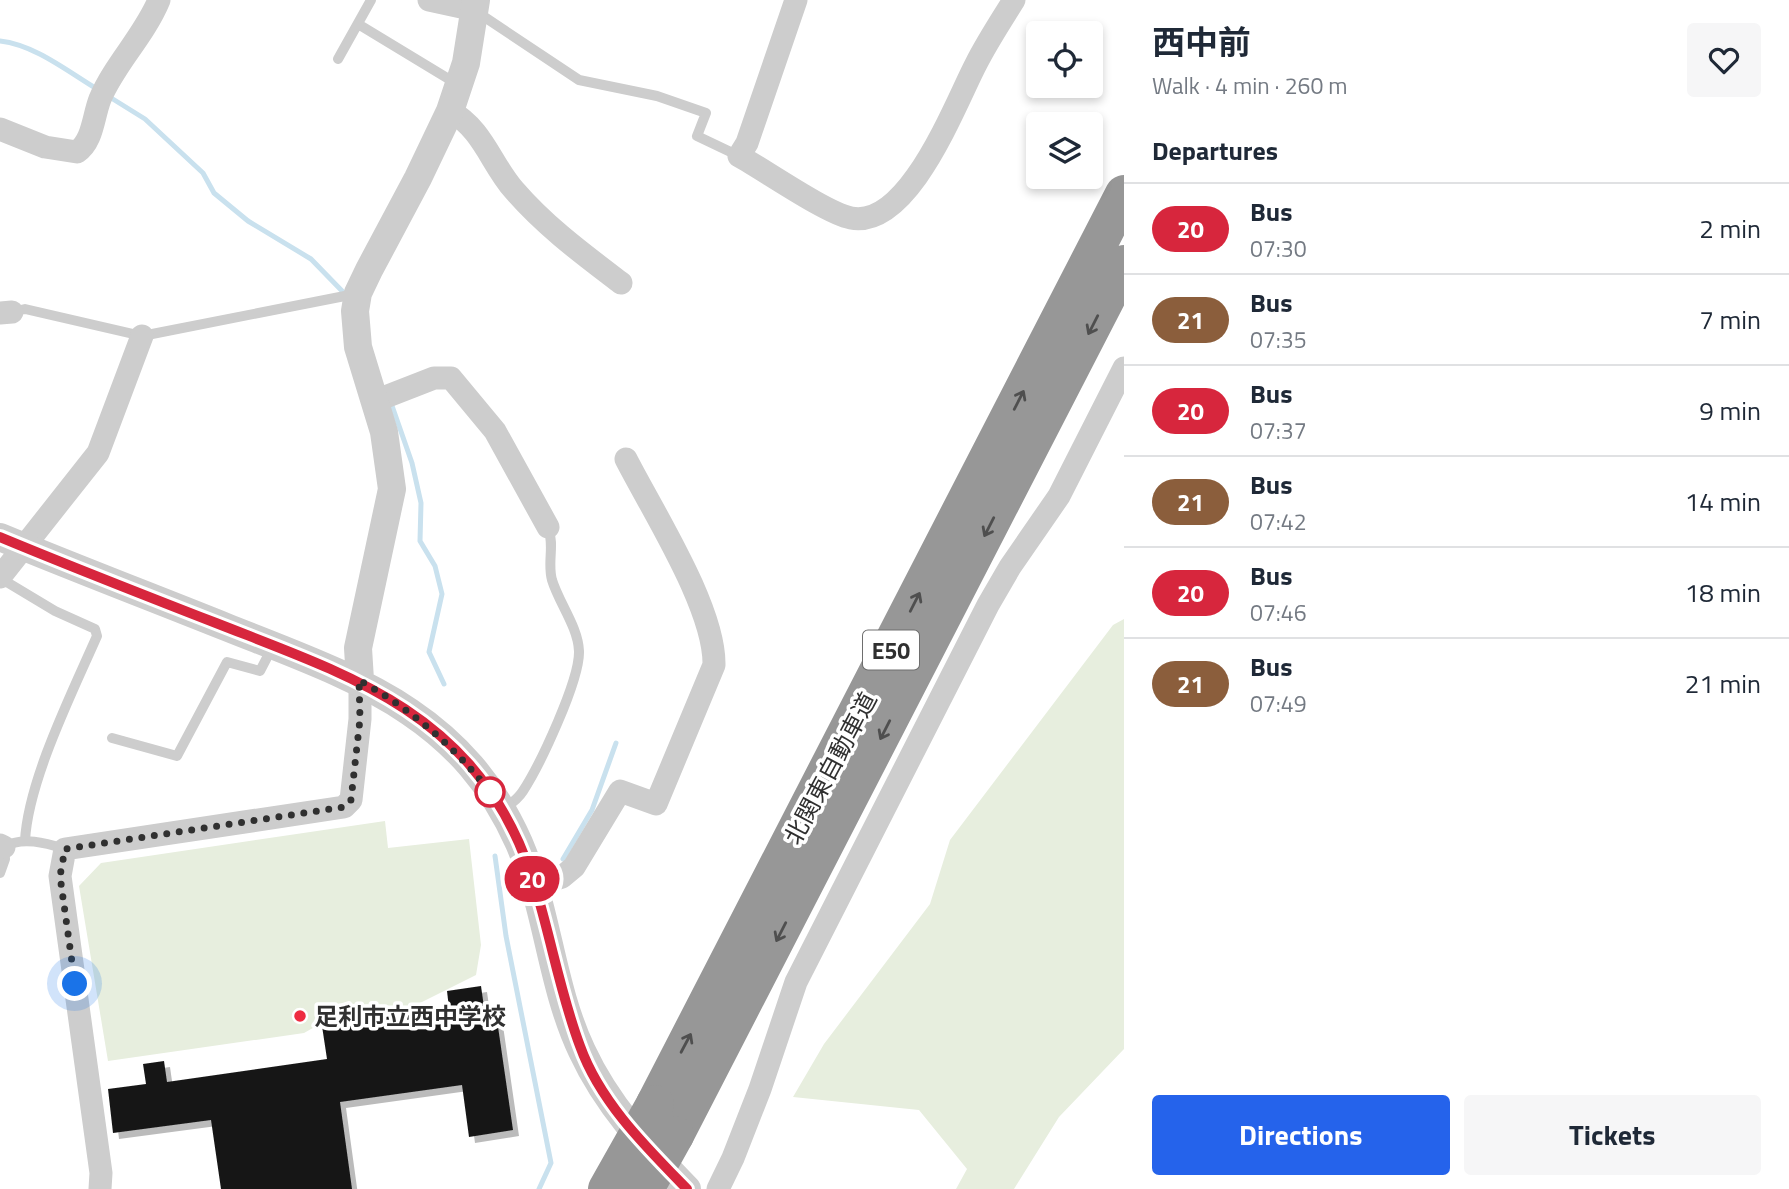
<!DOCTYPE html>
<html lang="en">
<head>
<meta charset="utf-8">
<style>
  body { margin:0; font-family:"Titillium Web","Noto Sans JP",sans-serif; background:#f6f6f7; color:#1f2937; height:100vh; display:flex; flex-direction:column; font-size:26px; white-space:nowrap }
  * { box-sizing:border-box; margin:0 }
  p { font-size:23px; color:#747a83 }
  .icon { flex:none; width:38px; height:38px; fill:none; stroke:currentColor; stroke-width:2; stroke-linecap:round; stroke-linejoin:round }
  .map { position:relative; flex:1; overflow:hidden }
  .details { display:flex; flex-direction:column; background:#fff; width:665px }
  .details>* { flex:none }
  .badge { padding:0 14px; border-radius:23px; font-size:24px; line-height:46px }
  .buttons { position:absolute; left:1026px; top:21px; display:grid; gap:14px }
  .buttons a { display:grid; place-items:center; width:77px; height:77px; border-radius:7px; background:#fff; box-shadow:0 4px 10px #0003; font-size:35px }
  .you { position:absolute; width:35px; height:35px; margin:-18px; border:5px solid #fff; border-radius:50%; background:#1a73e8; box-shadow:0 0 0 10px #1a73e833 }
  .map>.badge { position:absolute; translate:-50% -50%; box-shadow:0 0 0 4px #fff }
  h2 { padding:0 28px; font-size:26px; line-height:63px }
  .round { display:grid; place-items:center; flex:none; width:74px; height:74px; border-radius:7px; background:#f6f6f7 }
  .headline { display:flex; align-items:center; justify-content:space-between; height:119px; padding:0 28px }
  h1 { font-size:33px; font-weight:700; line-height:52px }
  .primary-button { display:flex; gap:14px; margin-top:auto; padding:14px 28px }
  .primary-button a { flex:1; height:80px; border-radius:7px; background:#2563eb; color:#fff; font-size:28px; font-weight:700; line-height:80px; text-align:center }
  .primary-button a+a { background:#f6f6f7; color:#1f2937 }
  ul { padding:0; list-style:none }
  li { display:flex; align-items:center; gap:21px; height:91px; padding:0 28px; border-top:2px solid #e0e1e3 }
  li div { flex:1 }
  li b { display:block; font-size:26px }
  li em { font-style:normal }
  li .badge { min-width:77px; font-weight:700; text-align:center }
  main { display:flex; flex:1; min-height:0 }
  .map>svg:first-child { display:block }
  .green { fill:#e7eede }
  .lines { fill:none; stroke-linecap:round; stroke-linejoin:round }
  .stream { stroke:#c9e1ee; stroke-width:5 }
  .building { fill:#171717; filter:url(#shadow) }
  .service { stroke:#cdcdcd; stroke-width:10 }
  .minor { stroke:#cdcdcd; stroke-width:23 }
  .tertiary { stroke:#cdcdcd; stroke-width:28 }
  .motorway { stroke:#979797; stroke-width:38 }
  .motorway-bridge { stroke:#979797; stroke-width:38 }
  .oneway { stroke:#4f4f4f }
  .line-casing { stroke:#fff; stroke-width:16 }
  .line { stroke:#d7263d; stroke-width:10 }
  .walk { stroke:#303030; stroke-width:7; stroke-dasharray:0 12.6 }
  .stop-dot { fill:#fff; stroke:#d7263d; stroke-width:3.5 }
  .poi-dot { fill:#ee2c41; stroke:#fff; stroke-width:2.5 }
  .labels { text-anchor:middle; dominant-baseline:central; stroke-width:7; stroke-linejoin:round; paint-order:stroke }
  .shield { fill:#fff; stroke:#6e6e6e; stroke-width:2 }
  .shield-label { font-size:23px; font-weight:bold; fill:#303030 }
  .street-label { font-size:24px; fill:#303030; stroke:#fff }
  .poi-label { font-size:24px; font-weight:bold; fill:#303030; stroke:#fff; text-anchor:start }
</style>
</head>
<body>
<main>
<div class="map">
<svg width="1124" height="1189" viewBox="0 0 1124 1189">
  <defs>
    <filter id="shadow"><feDropShadow dx="6" dy="6" stdDeviation="0" flood-color="#0004"/></filter>
  </defs>
  <rect width="100%" height="100%" fill="#fff"/>
  <!-- green -->
  <path class="green" d="M1124,619V1049L1059,1117L1014,1189H956L967,1169L919,1110L793,1097L824,1044L930,904L950,840L1113,625Z
    M385,821L388,848L469,839L481,945L476,975L416,1005L336,1015L304,1033L108,1061L79,886L101,863Z"/>
  <g class="lines">
    <!-- stream -->
    <path class="stream" d="M0,41C35,45 67,71 97,89
      M108,96L145,119L203,173L214,193L248,221L311,259L345,294
      M390,400L412,463L421,503L420,541L435,566L442,594L429,652L444,684
      M495,856L506,936L551,1163L539,1189
      M563,859L592,810L616,743"/>
  </g>
  <!-- building -->
  <path class="building" d="M481,986L484,1007L495,1006L513,1130L469,1137L462,1085L340,1102L352,1189H221L211,1120L113,1133L108,1089L146,1084L143,1064L164,1061L167,1082L327,1059L322,1026L449,1008L447,991Z"/>
  <g class="lines">
    <!-- service -->
    <path class="service" d="M477,12L579,80L657,96L706,113L697,136L739,156
      M358,24L457,84
      M338,59L371,0
      M12,312L25,309L142,336L355,294
      M0,578L55,611L95,629L97,636C72,693 28,781 25,841
      M112,738L177,756L227,662L260,671L273,646
      M503,809C511,804 518,799 523,791C540,765 580,680 579,651C578,627 559,603 552,580C547,562 555,546 548,527
      M0,873L5,859L4,847C22,836 46,843 65,849"/>
    <!-- minor -->
    <path class="minor" d="M429,0L475,10
      M796,0L747,143L739,156C766,171 826,213 851,218C909,229 955,104 976,64C987,42 1001,21 1014,0
      M450,111C483,129 491,164 514,190C546,227 583,254 621,283
      M0,129L45,147L77,152C93,141 93,117 100,99C114,65 144,36 159,0
      M0,313L12,312
      M375,401L434,378H451L495,431L548,527
      M0,577L98,453L142,336
      M0,845L4,847
      M534,886L562,877L574,867L620,791L656,804L714,665C715,608 653,512 626,459
      M100,1189L101,1173L60,876L65,849L344,807L351,800L360,719V680
      M718,1189L733,1158L760,1089L796,982L988,605L1010,567L1059,496L1124,368"/>
    <!-- tertiary -->
    <path class="tertiary" d="M0,537C75,568 151,597 226,627C351,677 460,710 519,843C548,910 551,986 582,1051C607,1105 646,1147 687,1189
      M360,680L358,648L392,489L384,432L358,347L355,311L358,293L369,270L418,178L450,111L466,63L476,0"/>
    <!-- motorway -->
    <path class="motorway" d="M655,1104L1124,194
      M675,1135L1124,264"/>
    <!-- motorway-bridge -->
    <path class="motorway-bridge" d="M607,1189L655,1104
      M645,1189L675,1135"/>
  </g>
  <!-- one-way arrows -->
  <defs><path id="oneway-shaft" d="M-6 0H5M1.5-3L5.5 0L1.5 3" fill="none" stroke-width="1.6" stroke-linecap="round" stroke-linejoin="round" transform="scale(1.75)"/></defs>
  <g class="oneway">
    <use href="#oneway-shaft" transform="translate(1093 325) rotate(117)"/>
    <use href="#oneway-shaft" transform="translate(1019 400) rotate(-63)"/>
    <use href="#oneway-shaft" transform="translate(989 527) rotate(117)"/>
    <use href="#oneway-shaft" transform="translate(915 602) rotate(-63)"/>
    <use href="#oneway-shaft" transform="translate(885 730) rotate(117)"/>
    <use href="#oneway-shaft" transform="translate(781 932) rotate(117)"/>
    <use href="#oneway-shaft" transform="translate(686 1043) rotate(-62)"/>
  </g>
  <g class="lines">
    <!-- line casing -->
    <g class="line-casing">
      <path id="line" d="M0,537C72,567 144,595 216,623C343,673 459,708 519,843C547,908 555,980 580,1046C600,1102 646,1147 687,1189"/>
    </g>
    <!-- line -->
    <use href="#line" class="line"/>
    <!-- walk -->
    <path class="walk" d="M75,984L60,876L65,849L344,807L351,800L360,719L359,680C412,710 453,745 490,792"/>
  </g>
  <!-- markers -->
  <circle class="stop-dot" cx="490" cy="792" r="14"/>
  <circle class="poi-dot" cx="300" cy="1016" r="7"/>
  <g class="labels">
    <!-- shield labels -->
    <rect class="shield" x="863" y="630.5" width="56" height="39" rx="5"/>
    <g class="shield-label">
      <text x="891" y="650">E50</text>
    </g>
    <!-- street labels -->
    <g class="street-label">
      <text transform="translate(830 768) rotate(-62)">北関東自動車道</text>
    </g>
    <!-- poi labels -->
    <g class="poi-label">
      <text x="314" y="1016">足利市立西中学校</text>
    </g>
  </g>
</svg>
<div class="buttons">
<a><svg class="icon" aria-label="locate" viewBox="0 0 24 24"><circle cx="12" cy="12" r="6"/><path d="M12 2v4M12 18v4M2 12h4M18 12h4"/></svg></a>
<a><svg class="icon" aria-label="layers" viewBox="0 0 24 24"><path d="M12 4l9 5-9 5-9-5zM3 14l9 5 9-5"/></svg></a>
</div>
<div class="you" style="left:75px;top:984px"></div>
<b class="badge" style="left:532px;top:879px;background:#d7263d;color:#fff">20</b>
</div>
<section class="details">
<div class="headline"><div><h1>西中前</h1><p>Walk · 4 min · 260 m</p></div><a class="round"><svg class="icon" aria-label="heart" viewBox="0 0 24 24"><path d="M12 20l-8-8c-3-5 5-10 8-4 3-6 11-1 8 4z"/></svg></a></div>
<h2>Departures</h2>
<ul>
<li><span class="badge" style="background:#d7263d;color:#fff">20</span><div><b>Bus</b><p>07:30</p></div><em>2 min</em></li>
<li><span class="badge" style="background:#8b5e3c;color:#fff">21</span><div><b>Bus</b><p>07:35</p></div><em>7 min</em></li>
<li><span class="badge" style="background:#d7263d;color:#fff">20</span><div><b>Bus</b><p>07:37</p></div><em>9 min</em></li>
<li><span class="badge" style="background:#8b5e3c;color:#fff">21</span><div><b>Bus</b><p>07:42</p></div><em>14 min</em></li>
<li><span class="badge" style="background:#d7263d;color:#fff">20</span><div><b>Bus</b><p>07:46</p></div><em>18 min</em></li>
<li><span class="badge" style="background:#8b5e3c;color:#fff">21</span><div><b>Bus</b><p>07:49</p></div><em>21 min</em></li>
</ul>
<div class="primary-button"><a>Directions</a><a>Tickets</a></div>
</section>
</main>
</body>
</html>
